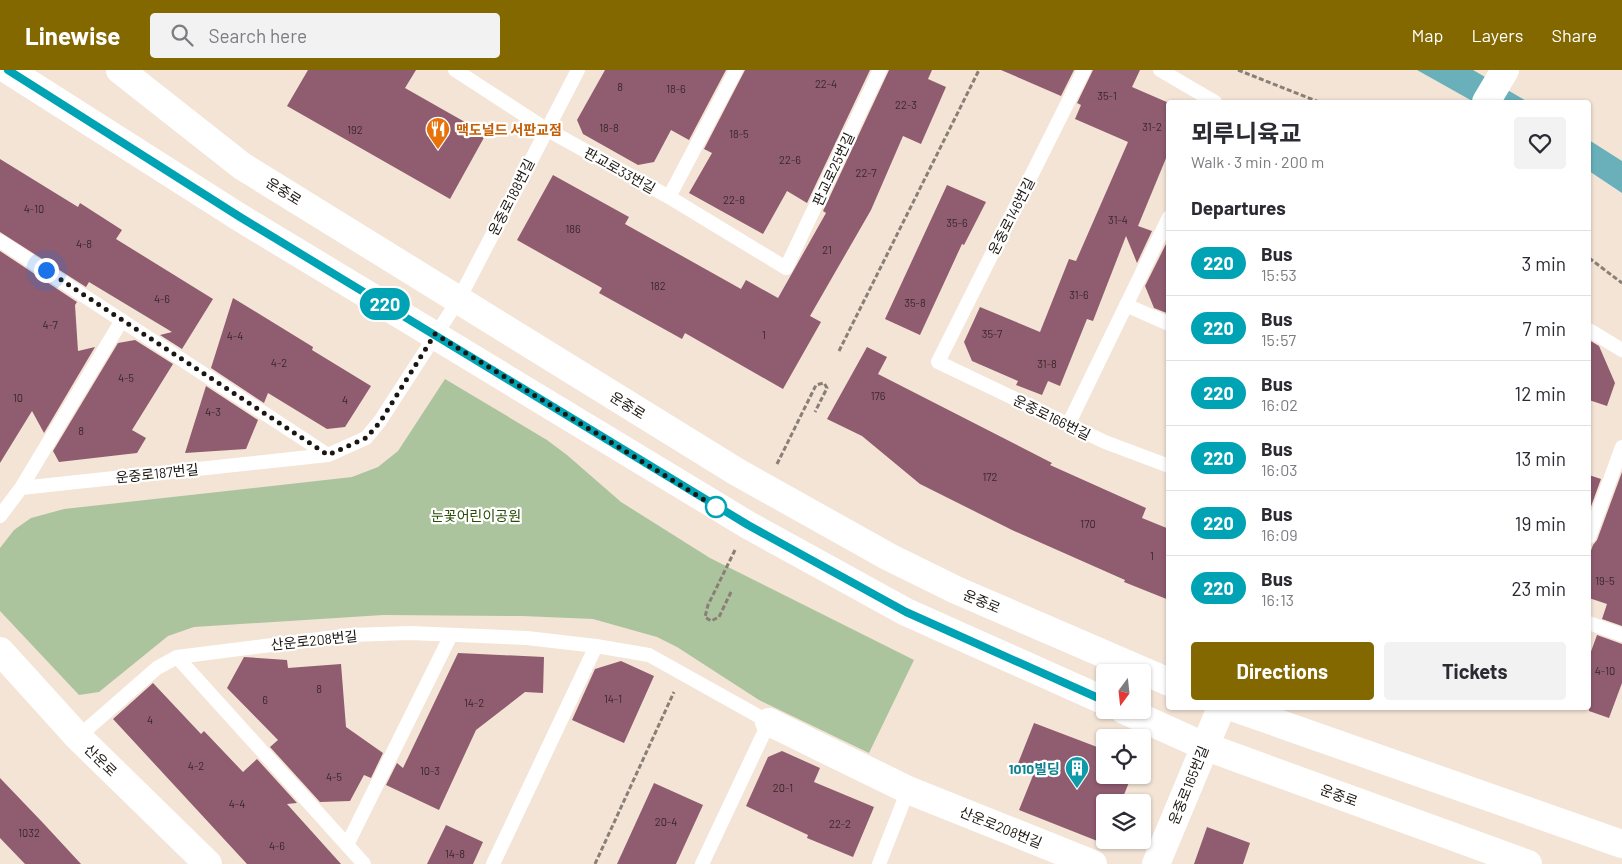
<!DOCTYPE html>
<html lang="en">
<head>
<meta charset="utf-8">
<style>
  body { margin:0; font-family:Barlow,"Noto Sans KR",sans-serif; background:#f2f2f3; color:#2b2b33; height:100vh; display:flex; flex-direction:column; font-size:19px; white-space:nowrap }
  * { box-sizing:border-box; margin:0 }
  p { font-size:16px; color:#7c7c81 }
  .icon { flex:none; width:28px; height:28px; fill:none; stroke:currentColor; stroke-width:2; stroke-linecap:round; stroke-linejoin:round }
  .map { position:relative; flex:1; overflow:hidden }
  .side { position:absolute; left:1166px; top:30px; width:425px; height:610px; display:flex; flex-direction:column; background:#fff; border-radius:5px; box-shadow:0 1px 4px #0004 }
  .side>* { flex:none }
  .badge { padding:0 10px; border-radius:16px; font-size:18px; line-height:32px }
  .needle { width:32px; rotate:195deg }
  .buttons { position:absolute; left:1096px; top:594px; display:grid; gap:10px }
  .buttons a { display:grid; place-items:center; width:55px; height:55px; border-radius:5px; background:#fff; box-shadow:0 1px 4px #0004; font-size:25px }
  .you { position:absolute; width:25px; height:25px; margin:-12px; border:4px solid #fff; border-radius:50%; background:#1a73e8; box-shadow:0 0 0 8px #1a73e833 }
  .map>.badge { position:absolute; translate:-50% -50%; box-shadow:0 0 0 2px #fff }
  h2 { padding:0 25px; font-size:19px; line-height:45px }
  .round { display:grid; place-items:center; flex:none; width:52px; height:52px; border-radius:5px; background:#f2f2f3 }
  .summary { display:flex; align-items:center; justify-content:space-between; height:85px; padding:0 25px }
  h1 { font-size:24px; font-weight:700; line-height:38px }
  .button { display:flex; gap:10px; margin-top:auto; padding:10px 25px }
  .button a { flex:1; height:58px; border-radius:5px; background:#836800; color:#fff; font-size:20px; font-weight:700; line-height:58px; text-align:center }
  .button a+a { background:#f2f2f3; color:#2b2b33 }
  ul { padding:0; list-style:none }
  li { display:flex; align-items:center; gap:15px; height:65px; padding:0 25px; border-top:1px solid #e1e1e2 }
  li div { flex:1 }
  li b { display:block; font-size:19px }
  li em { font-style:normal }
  li .badge { min-width:55px; font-weight:700; text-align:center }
  header { display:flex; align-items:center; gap:30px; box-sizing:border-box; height:70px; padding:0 25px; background:#836800; color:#fff }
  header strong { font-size:24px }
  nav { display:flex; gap:28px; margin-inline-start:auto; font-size:18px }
  .search { width:350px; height:45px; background:#f2f2f3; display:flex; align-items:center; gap:12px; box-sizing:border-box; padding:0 18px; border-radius:5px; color:#7c7c81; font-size:19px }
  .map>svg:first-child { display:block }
  .green { fill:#acc49d }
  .water { fill:#69b0ba }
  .building { fill:#905c6f }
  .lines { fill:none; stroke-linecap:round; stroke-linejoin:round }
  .path { stroke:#897f75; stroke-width:3; stroke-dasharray:5 2.5; stroke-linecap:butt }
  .lane { stroke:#fff; stroke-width:14 }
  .street { stroke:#fff; stroke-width:28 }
  .secondary { stroke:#fff; stroke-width:28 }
  .line-casing { stroke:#fff; stroke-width:11 }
  .line { stroke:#00a3b4; stroke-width:8 }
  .walk { stroke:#1b1611; stroke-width:5; stroke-dasharray:0 9 }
  .stop-dot { fill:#fff; stroke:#00a3b4; stroke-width:2.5 }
  .labels { text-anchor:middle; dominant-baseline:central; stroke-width:4.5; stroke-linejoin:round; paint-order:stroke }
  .number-label { font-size:11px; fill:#382828 }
  .food-label { font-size:14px; font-weight:bold; fill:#c56008; stroke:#fff; text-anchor:start }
  .street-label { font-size:14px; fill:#1b1611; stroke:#fff }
  .park-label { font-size:14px; fill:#294d06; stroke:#fff }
  .culture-label { font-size:14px; font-weight:bold; fill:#0d838f; stroke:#fff; text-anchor:end }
</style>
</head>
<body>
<header>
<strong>Linewise</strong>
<div class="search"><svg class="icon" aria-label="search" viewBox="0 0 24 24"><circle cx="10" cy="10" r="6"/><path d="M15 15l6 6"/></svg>Search here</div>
<nav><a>Map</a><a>Layers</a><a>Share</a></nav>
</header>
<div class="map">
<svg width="1622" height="794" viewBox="0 0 1622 794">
  <rect width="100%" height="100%" fill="#f3e4d6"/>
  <!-- green -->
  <path class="green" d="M445,309L547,370L567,385L621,432L710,488L914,590L869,683L759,630L677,577L657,567L593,549L522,546L383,545L194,557L168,566L99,622L79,625L0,541V478L14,460L31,448L64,439L352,407L378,397L398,381Z"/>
  <!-- water -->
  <path class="water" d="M1417,0H1473L1528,32H1474Z
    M1589,70L1622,91V123L1589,101Z"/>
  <!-- building -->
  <path class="building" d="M308,0H416L405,18L486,64L450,129L287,36Z
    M605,0H726L689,70L671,60L654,92L638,95L583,64L577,50Z
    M745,0H870L807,133L787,121L763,164L689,123L712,83L704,79Z
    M889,0H932L928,9L946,17L921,74L903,66L871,140L810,246L821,252L783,319L685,263L682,269L599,223L602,218L517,170L553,105L629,147L625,154L741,219L746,210L778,228L826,143L823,141Z
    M1001,0H1074L1061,26Z
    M1093,0H1140L1132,17L1169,33V81L1138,156L1152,161L1137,193L1126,166L1093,251L1087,249L1060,316L1048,311L1042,325L1016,315L1018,311L972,291L964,272L980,237L1040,262L1069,189L1076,191L1128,72L1075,49L1081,35L1077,33Z
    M0,89L78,137L80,133L122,160L116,169L213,229L182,279L160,265L172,262L89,212L86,217L0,162Z
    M947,115L986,132L964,175L962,174L920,265L885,249Z
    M1169,168V244L1154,238L1145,216Z
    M0,181L77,232L75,235L78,281L95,277L44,363L32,341L0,393Z
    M233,228L313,277L312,280L371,316L345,357L327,359L268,323L264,333L211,298Z
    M135,270L173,294L132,360L146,368L137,383L59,392L53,381L118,273Z
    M1589,270L1599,276L1615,313L1607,336L1589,330Z
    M867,277L887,287L878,304L1052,393L1050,395L1146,438L1142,448L1169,459V530L1124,512L1125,510L1012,460L920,414L862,366L827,349Z
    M206,316L258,350L246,379L185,383Z
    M1622,402V556L1602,549L1607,534L1589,528V486L1593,475L1597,470Z
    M1589,405L1601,409L1589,442Z
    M1597,565L1622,574V613L1609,648L1589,641V587Z
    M458,583L544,587L543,623L525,622L476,660L439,740L386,715L397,693L403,698Z
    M244,587L287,590L288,598L341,594L346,657L383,683L371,708L364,705L350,731L320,732L270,677L278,670L227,618Z
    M621,591L654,606L624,673L572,650L595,599Z
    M153,613L201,664L204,661L243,702L257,689L297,733L287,734L341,794H247L113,649Z
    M1034,653L1105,680V705H1132L1121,732H1105V774L1019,740L1034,703L1017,696Z
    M782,681L820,698L814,712L874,737L853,787L807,768L808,765L746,736L768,687Z
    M0,708L44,754L81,794H25L0,768Z
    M654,713L703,735L676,794H617Z
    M446,755L483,772L473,794H427Z
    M1207,757L1250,773L1243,794H1194Z"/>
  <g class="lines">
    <!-- path -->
    <path class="path" d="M1238,0L1319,32
      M1589,188L1622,213
      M839,281L979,0
      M777,394L816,315L824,313L827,318L815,342
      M731,522L719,547L711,551L705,547L708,535L736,478
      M595,794L674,622"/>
    <!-- lane -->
    <path class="lane" d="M455,0L546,59L669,127L786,198L880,0
      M1084,0L938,292L1105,372L1169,396
      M1160,0L1215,32
      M669,127L736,0
      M0,171L328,385L366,368L380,351L459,229L578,0
      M1126,235L1169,254
      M1589,260L1622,280
      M1068,355L1169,147
      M21,418L122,250
      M0,446L21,418L328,385
      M1589,467L1622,377
      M1589,553L1622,565
      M177,587L347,775
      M78,667L157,598L177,587L351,565L410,563L527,568L596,576L649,585L769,652L702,794
      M364,794L347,775L451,565
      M493,794L596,576
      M879,794L908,720"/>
    <!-- street -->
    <path class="street" d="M1486,32L1505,0
      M0,581L78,667L208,794
      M769,652L908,720L1093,794
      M1156,794L1221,638"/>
    <!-- secondary -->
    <path class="secondary" d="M8,0L239,147L748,455L906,542L1105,631
      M120,0L242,96L737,402L889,487L956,520L1169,612
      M1235,638L1622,774
      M1124,640L1204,676L1528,794"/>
  </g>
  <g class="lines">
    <!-- line casing -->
    <g class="line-casing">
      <path id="line" d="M8,0L240,147L748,455L906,542L1105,631"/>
    </g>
    <!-- line -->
    <use href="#line" class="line"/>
    <!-- walk -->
    <path class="walk" d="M46,200L328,385L366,368L380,352L435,264L716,437"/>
  </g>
  <!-- icons -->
  <defs>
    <g id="restaurant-pin" transform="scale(1.25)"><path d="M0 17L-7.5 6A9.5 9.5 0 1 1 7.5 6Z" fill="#e8710a" stroke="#fff"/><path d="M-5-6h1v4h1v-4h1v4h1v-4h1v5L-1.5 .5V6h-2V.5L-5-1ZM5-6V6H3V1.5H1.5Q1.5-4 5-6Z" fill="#fff"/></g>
    <g id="building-pin" transform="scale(1.25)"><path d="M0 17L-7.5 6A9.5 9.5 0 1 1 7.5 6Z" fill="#0f9aa8" stroke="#fff"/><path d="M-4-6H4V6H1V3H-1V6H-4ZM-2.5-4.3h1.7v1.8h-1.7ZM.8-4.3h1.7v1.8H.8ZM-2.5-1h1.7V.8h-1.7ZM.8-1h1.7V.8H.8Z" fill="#fff"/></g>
  </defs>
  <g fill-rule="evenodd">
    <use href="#restaurant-pin" x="438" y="59"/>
    <use href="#building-pin" x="1077" y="698"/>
  </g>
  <!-- markers -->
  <circle class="stop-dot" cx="716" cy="437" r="10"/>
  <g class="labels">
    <!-- number labels -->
    <g class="number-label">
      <text x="826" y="13">22-4</text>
      <text x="620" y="16">8</text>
      <text x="676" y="18">18-6</text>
      <text x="1107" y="25">35-1</text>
      <text x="906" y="34">22-3</text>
      <text x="1152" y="56">31-2</text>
      <text x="609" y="57">18-8</text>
      <text x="355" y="59">192</text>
      <text x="739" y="63">18-5</text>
      <text x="790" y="89">22-6</text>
      <text x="866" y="102">22-7</text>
      <text x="734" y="129">22-8</text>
      <text x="34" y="138">4-10</text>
      <text x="1118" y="149">31-4</text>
      <text x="957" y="152">35-6</text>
      <text x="573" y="158">186</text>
      <text x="84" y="173">4-8</text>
      <text x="827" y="179">21</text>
      <text x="658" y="215">182</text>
      <text x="1079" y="224">31-6</text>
      <text x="162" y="228">4-6</text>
      <text x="915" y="232">35-8</text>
      <text x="50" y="254">4-7</text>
      <text x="992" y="263">35-7</text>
      <text x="764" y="264">1</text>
      <text x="235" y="265">4-4</text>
      <text x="279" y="292">4-2</text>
      <text x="1047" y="293">31-8</text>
      <text x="126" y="307">4-5</text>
      <text x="878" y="325">176</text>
      <text x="18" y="327">10</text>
      <text x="345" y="329">4</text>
      <text x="213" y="341">4-3</text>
      <text x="81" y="360">8</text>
      <text x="990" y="406">172</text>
      <text x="1088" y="453">170</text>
      <text x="1152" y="485">1</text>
      <text x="1605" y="510">19-5</text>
      <text x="1605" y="600">4-10</text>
      <text x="319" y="618">8</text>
      <text x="613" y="628">14-1</text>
      <text x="265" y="629">6</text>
      <text x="474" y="632">14-2</text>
      <text x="150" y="649">4</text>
      <text x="196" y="695">4-2</text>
      <text x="430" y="700">10-3</text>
      <text x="334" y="706">4-5</text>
      <text x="783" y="717">20-1</text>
      <text x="237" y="733">4-4</text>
      <text x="666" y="751">20-4</text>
      <text x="840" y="753">22-2</text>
      <text x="29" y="762">1032</text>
      <text x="277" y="775">4-6</text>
      <text x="455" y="783">14-8</text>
    </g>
    <!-- food labels -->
    <g class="food-label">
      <text x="456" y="59">맥도널드 서판교점</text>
    </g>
    <!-- street labels -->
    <g class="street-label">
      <text transform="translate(833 99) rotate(-65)">판교로25번길</text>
      <text transform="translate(620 100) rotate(29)">판교로33번길</text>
      <text transform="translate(284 121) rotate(32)">운중로</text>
      <text transform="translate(511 127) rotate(-63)">운중로188번길</text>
      <text transform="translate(1011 146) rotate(-63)">운중로146번길</text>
      <text transform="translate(628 335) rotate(32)">운중로</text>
      <text transform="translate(1052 347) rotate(26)">운중로166번길</text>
      <text transform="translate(157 403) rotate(-6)">운중로187번길</text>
      <text transform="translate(982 531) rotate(23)">운중로</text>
      <text transform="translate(314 570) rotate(-6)">산운로208번길</text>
      <text transform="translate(101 690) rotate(44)">산운로</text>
      <text transform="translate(1188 715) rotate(-68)">운중로165번길</text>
      <text transform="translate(1339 725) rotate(20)">운중로</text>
      <text transform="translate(1001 757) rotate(22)">산운로208번길</text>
    </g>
    <!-- park labels -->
    <g class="park-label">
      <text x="476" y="445">눈꽃어린이공원</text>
    </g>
    <!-- culture labels -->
    <g class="culture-label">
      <text x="1060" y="698">1010빌딩</text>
    </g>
  </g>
</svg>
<div class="buttons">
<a><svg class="needle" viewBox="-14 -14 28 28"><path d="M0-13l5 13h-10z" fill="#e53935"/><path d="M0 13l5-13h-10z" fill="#7c7c81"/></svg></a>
<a><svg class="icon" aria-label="locate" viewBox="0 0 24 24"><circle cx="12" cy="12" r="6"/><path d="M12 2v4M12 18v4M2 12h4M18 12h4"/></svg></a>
<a><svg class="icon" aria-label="layers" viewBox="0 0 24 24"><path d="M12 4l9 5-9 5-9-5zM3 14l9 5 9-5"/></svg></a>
</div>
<div class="you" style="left:46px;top:200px"></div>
<b class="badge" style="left:385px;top:234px;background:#00a3b4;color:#fff">220</b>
<section class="side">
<div class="summary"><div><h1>뫼루니육교</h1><p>Walk · 3 min · 200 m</p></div><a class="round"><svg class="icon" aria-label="heart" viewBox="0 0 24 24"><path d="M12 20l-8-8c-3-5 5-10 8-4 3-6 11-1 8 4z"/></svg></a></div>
<h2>Departures</h2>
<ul>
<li><span class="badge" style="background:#00a3b4;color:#fff">220</span><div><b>Bus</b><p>15:53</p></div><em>3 min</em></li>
<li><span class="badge" style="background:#00a3b4;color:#fff">220</span><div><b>Bus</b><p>15:57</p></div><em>7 min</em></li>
<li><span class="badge" style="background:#00a3b4;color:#fff">220</span><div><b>Bus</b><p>16:02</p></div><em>12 min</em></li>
<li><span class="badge" style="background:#00a3b4;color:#fff">220</span><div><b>Bus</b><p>16:03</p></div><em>13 min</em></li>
<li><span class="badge" style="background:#00a3b4;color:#fff">220</span><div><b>Bus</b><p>16:09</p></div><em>19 min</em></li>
<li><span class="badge" style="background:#00a3b4;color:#fff">220</span><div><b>Bus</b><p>16:13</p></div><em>23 min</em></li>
</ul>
<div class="button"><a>Directions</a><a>Tickets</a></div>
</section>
</div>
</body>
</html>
